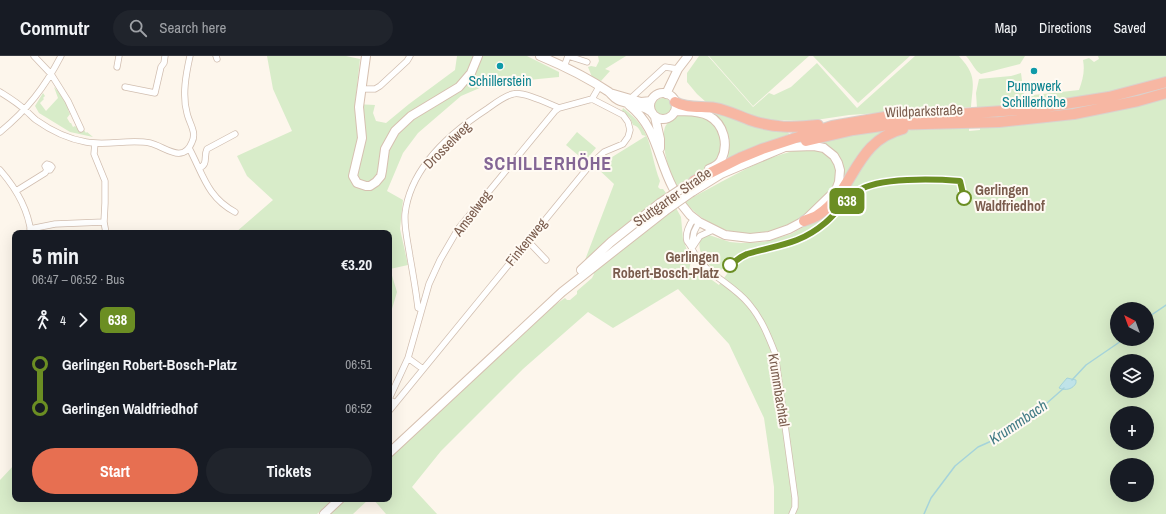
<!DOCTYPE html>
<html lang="en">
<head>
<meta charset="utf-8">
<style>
  body { margin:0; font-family:"Archivo Narrow",sans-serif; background:#20242c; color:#f1f3f6; height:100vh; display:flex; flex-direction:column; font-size:15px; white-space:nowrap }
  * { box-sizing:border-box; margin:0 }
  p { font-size:13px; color:#9ea1a6 }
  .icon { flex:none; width:22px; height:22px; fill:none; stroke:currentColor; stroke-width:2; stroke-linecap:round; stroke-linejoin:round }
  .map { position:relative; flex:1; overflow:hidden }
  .details { position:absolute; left:12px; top:174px; width:380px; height:272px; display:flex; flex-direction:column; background:#171b24; border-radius:8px; box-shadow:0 4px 16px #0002 }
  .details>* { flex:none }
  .badge { padding:0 8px; border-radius:6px; font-size:14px; line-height:26px }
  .needle { width:26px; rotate:319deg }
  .tools { position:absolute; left:1110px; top:246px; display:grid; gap:8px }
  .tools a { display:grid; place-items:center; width:44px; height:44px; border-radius:50%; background:#171b24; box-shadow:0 4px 16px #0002; font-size:20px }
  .map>.badge { position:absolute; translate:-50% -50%; box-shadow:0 0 0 2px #fff }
  .legs { display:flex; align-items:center; gap:6px; height:44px; padding:0 20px; font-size:13px }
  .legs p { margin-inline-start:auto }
  .summary { display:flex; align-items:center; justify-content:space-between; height:68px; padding:0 20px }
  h1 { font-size:22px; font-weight:800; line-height:30px }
  .primary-button { display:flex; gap:8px; margin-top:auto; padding:8px 20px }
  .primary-button a { flex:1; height:46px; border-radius:24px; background:#e76f51; color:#fff; font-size:16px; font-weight:800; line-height:46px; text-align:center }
  .primary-button a+a { background:#20242c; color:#f1f3f6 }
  ul { padding:0 20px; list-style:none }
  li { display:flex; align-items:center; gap:14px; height:44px; font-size:15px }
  li i { display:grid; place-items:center; width:6px; height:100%; margin:0 5px; background:currentColor }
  li i::after { content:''; width:10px; height:10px; margin:-5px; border:3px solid; border-radius:50%; background:#171b24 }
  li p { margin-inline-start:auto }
  li:first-child i { background:linear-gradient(#0000 50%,currentColor 0) }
  li:last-child i { background:linear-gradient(currentColor 50%,#0000 0) }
  header { display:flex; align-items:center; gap:24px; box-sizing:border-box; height:56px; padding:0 20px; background:#171b24; border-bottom:1px solid #363941 }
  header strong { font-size:19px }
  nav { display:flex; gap:22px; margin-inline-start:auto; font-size:14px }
  .search { width:280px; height:36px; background:#20242c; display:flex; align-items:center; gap:10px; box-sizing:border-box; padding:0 14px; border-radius:22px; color:#9ea1a6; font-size:15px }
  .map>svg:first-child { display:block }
  .green { fill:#d8ecc9; fill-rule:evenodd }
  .water { fill:#bfe3e8; stroke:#a5d3da }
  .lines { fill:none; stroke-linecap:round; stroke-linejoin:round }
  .stream { stroke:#a5d3da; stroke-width:1.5 }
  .street-casing { stroke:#d1beb0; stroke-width:7 }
  .secondary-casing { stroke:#d6c0b0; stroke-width:10 }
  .highway-casing { stroke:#dad1cd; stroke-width:12 }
  .street { stroke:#fff; stroke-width:5.5 }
  .secondary { stroke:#fff; stroke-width:8 }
  .highway { stroke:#f7b7a3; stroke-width:10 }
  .secondary-bridge-casing { stroke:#d6c0b0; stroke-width:10; stroke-linecap:butt }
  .secondary-bridge { stroke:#fff; stroke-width:8 }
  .line-1-casing { stroke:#fff; stroke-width:9 }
  .line-1 { stroke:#6b8e23; stroke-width:6 }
  .culture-dot { fill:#0f9aa8; stroke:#fffaf3; stroke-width:1.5 }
  .stop-1-dot { fill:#fff; stroke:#6b8e23; stroke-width:2 }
  .labels { text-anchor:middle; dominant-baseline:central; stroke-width:4; stroke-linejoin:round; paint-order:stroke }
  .culture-label { font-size:14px; fill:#0d838f; stroke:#fffaf3 }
  .street-label { font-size:14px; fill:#7a5c4d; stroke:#fffaf3 }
  .stop-label { font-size:14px; font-weight:bold; fill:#7a5c4d; stroke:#fffaf3; text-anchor:start }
  .water-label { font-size:15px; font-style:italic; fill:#437c86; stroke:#fffaf3 }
  .district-label { font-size:18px; font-weight:bold; letter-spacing:1px; fill:#846695; stroke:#fffaf3 }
</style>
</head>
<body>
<header>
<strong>Commutr</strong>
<div class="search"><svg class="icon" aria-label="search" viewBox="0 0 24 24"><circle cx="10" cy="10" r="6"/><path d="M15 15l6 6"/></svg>Search here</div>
<nav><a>Map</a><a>Directions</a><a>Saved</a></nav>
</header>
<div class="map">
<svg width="1166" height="458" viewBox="0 0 1166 458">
  <rect width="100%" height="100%" fill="#fdf6ec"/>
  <!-- green -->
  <path class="green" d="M267,0H346L360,3L355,48L375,49L373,57L376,65L386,67L409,48L455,14L457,0H527L559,16V21L489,28L461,40L418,77L403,97L387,135L403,144L400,173L408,209L390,213L397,236L389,263V177H235L273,144L247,120L237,100L292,75L273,33Z
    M598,0H626L605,13L610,15L601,25L592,21L588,11L591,10L596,11L599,5Z
    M699,0H708L753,51L769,37L774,39L791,31L817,7L857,52L915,0H959C977,20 973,26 971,51L849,59L809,65L765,64L707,47L697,38L687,26V17Z
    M709,0H809L753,50Z
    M813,0H910L858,47Z
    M966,0H1025L1020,8L981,18C975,15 971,5 966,0Z
    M1098,0H1166V21L1139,30L1073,43L977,52L976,37L979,23L1011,20L1021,17L1024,40L1079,34C1083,23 1085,15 1083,4L1089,2L1094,6L1099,3Z
    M54,31L58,35L69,52L68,54L70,58L67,62L70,67H71L73,71L75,70L82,76L84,74L86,77L87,76L93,81L70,76L39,57L35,50L43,37L45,40L43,42L44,43L40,47L46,55L58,42Z
    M654 51a9 9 0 1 1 18 0a9 9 0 1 1-18 0Z
    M1166,42V458H774V431L764,362L729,288L678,233L613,272L588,256L523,313L441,395L412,431L437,458H386L373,443H389V401L526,273L553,250L565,242L567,244H570L577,238V235L592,222L594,218L593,217L599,210L598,213L676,152L681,161L683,183L691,205L689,214L695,220L699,217L705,219L719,229C732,211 734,206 756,198L755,192C743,194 733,201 724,209L725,212L718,215C707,210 695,194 701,182L709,179L730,186L741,187L764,186L791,178L814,165L879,88L905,75L911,74L969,72V75L980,74V71L1055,64V65C1093,60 1129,51 1166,42ZM1117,253H1147V283H1117ZM1117,305H1147V335H1117ZM1117,357H1147V387H1117ZM1117,409H1147V439H1117Z
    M623,52C654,75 648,93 660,125L658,131L660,133H663L666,137L625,169L585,204L614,128L596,111L646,80L642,79C640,74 638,70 633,69L630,62L622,55Z
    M680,52L712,55L761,73L788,76L789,78L724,105L728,102L729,89L727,74L720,64Z
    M679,58C684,58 689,58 694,58C709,60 721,74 721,89C721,94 720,99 717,103C708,115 687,123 676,130C669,117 660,86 665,71C667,66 674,62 679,58Z
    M887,73L843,126V115L818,85Z
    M577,76L596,92L585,105L566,89Z
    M804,93C819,93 825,93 833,105C833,106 836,110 837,110C837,113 836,117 836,119C836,122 836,126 835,129C832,140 819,148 810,155C769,186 720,187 685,146L695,140C730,122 765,99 804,93Z
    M15,408V443H333L317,458H0V424Z
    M345,443H369L353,458H329Z"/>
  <!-- water -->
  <path class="water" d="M1067,322L1076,324V327C1073,333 1066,335 1059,332L1061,329Z"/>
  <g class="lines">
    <!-- stream -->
    <path class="stream" d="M1147,262L1166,249
      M1072,324L1086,309L1124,283
      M924,458L931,442L955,410L978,391L996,383L1012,369L1047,347L1064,332"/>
    <!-- street casing -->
    <g class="street-casing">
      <path id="street" d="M34,0L51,18L68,45L81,73
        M216,0L217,3
        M117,11L119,0
        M564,11L568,0L587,6
        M125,31L155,37L161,11L164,7L165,0
        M361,33H375L380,30L407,5L410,0
        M0,36C8,41 18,47 25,54C29,57 32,61 36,64C50,74 69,83 86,86C107,90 129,83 150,87C164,90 183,109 192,86C197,76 189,67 187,57C182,39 186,18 190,0
        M630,43L665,11L678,13
        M0,76C27,54 45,31 61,0
        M95,87L94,98L105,125V147L104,166L106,177
        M189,92C203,118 207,141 235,156
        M199,112C209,108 203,101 207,93L235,78
        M0,114C15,131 28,153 31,177
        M16,135L45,117L47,114H50L52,111L50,109L47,108L45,110L47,114
        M694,163C689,168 685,178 687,185C689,188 691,190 692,193C704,218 732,227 749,248C761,262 768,279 775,297L795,442V451L792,458
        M30,173L55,168L104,166
        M527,184L546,204
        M692,187L694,176L699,166
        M692,192L700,180L713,174
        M421,253L418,252C416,235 413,218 410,201C408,187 404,172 405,158C410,112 450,77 487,53C494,48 504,40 513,38C523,35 549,48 559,52
        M408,302L423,313
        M395,347L389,343L408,302L429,228L440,204L458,173L555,55L559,52L592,43L599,31
        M389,355L590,109L604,96L623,88L628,81L630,74L628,66L623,59L592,43"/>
    </g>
    <!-- secondary casing -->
    <g class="secondary-casing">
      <path id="secondary" d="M366,0L359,51L362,82L353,120L357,127L366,130H370L376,126L381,120L382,115L385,93L395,75L411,60L459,31L471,17L478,0
        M540,0C564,10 588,22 609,36C612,39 614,42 618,44C628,49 641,48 650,55
        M650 50a13 13 0 1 1 26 0a13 13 0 1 1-26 0Z
        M610,37L641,46L651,45
        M666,38L678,13L688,0
        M629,49C657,71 657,102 673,132
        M675,55C687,56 698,54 709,60C724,68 729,89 721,104C719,108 714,111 709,113
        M655,61L660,83V92
        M682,149L690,159L699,166L725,179L750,182L769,180L789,173L804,165L836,134L839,126L840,114L838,107L834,100L824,92L814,90L785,91L721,118L692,136
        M581,214L611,186L660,147
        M389,397L562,236L665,155
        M324,458L340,443"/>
    </g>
    <!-- highway casing -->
    <g class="highway-casing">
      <path id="highway" d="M675,46C687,53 702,50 715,52C727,54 739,60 750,64C773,72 794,72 818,69
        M806,85L853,74L888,69L999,66L1074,58L1138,45L1166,37
        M694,125L740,102L762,93L832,70L885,61L958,58L1033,53L1109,41L1166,26
        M804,165C808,163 814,162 818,159C855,135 854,85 903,73"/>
    </g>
    <!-- street -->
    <use href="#street" class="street"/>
    <!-- secondary -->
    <use href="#secondary" class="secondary"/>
    <!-- highway -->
    <use href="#highway" class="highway"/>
    <!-- secondary-bridge casing -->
    <g class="secondary-bridge-casing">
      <path id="secondary-bridge" d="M660,147L687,129
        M665,155L692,136"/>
    </g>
    <!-- secondary-bridge -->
    <use href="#secondary-bridge" class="secondary-bridge"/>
  </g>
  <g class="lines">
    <!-- line-1 casing -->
    <g class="line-1-casing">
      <path id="line-1" d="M730,209L741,201L747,198C777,189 799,189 825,167C837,157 845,143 858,135C878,121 935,123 960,125L964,142"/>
    </g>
    <!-- line-1 -->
    <use href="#line-1" class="line-1"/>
  </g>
  <!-- markers -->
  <g class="culture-dot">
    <circle cx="500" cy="10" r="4"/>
    <circle cx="1034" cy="15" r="4"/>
  </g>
  <g class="stop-1-dot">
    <circle cx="964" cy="142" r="7"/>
    <circle cx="730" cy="209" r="7"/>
  </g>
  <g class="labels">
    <!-- culture labels -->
    <g class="culture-label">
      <text x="500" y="25">Schillerstein</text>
      <text x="1034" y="30">Pumpwerk<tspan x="1034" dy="16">Schillerhöhe</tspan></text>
    </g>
    <!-- street labels -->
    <g class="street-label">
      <text transform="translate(924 55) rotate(-2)">Wildparkstraße</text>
      <text transform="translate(447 89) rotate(-45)">Drosselweg</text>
      <text transform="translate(672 141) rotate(-35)">Stuttgarter Straße</text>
      <text transform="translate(472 157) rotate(-53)">Amselweg</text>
      <text transform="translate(526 186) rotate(-51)">Finkenweg</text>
      <text transform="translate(779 334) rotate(81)">Krummbachtal</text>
    </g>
    <!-- stop labels -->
    <g class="stop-label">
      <text x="975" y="134">Gerlingen<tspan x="975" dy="16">Waldfriedhof</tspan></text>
      <text x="719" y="201" text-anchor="end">Gerlingen<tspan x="719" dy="16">Robert-Bosch-Platz</tspan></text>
    </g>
    <!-- water labels -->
    <g class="water-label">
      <text transform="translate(1018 366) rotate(-34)">Krummbach</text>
    </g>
    <!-- district labels -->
    <g class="district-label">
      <text x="548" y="107">SCHILLERHÖHE</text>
    </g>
  </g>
</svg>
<div class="tools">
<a><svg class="needle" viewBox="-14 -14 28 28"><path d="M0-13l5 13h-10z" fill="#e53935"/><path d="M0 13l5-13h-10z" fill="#9ea1a6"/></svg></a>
<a><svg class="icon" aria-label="layers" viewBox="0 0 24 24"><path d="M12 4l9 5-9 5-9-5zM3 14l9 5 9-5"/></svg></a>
<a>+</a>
<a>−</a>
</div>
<b class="badge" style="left:847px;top:145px;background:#6b8e23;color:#fff">638</b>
<section class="details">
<div class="summary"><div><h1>5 min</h1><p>06:47 – 06:52 · Bus</p></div><b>€3.20</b></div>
<div class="legs"><svg class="icon" aria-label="walk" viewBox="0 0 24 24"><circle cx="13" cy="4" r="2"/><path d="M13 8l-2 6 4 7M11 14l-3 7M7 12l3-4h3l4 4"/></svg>4<svg class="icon" aria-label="forward" viewBox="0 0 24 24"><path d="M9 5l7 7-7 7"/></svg><b class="badge" style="background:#6b8e23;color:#fff">638</b></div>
<ul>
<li><i style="color:#6b8e23"></i><b>Gerlingen Robert-Bosch-Platz</b><p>06:51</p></li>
<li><i style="color:#6b8e23"></i><b>Gerlingen Waldfriedhof</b><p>06:52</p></li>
</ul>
<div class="primary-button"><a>Start</a><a>Tickets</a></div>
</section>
</div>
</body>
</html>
